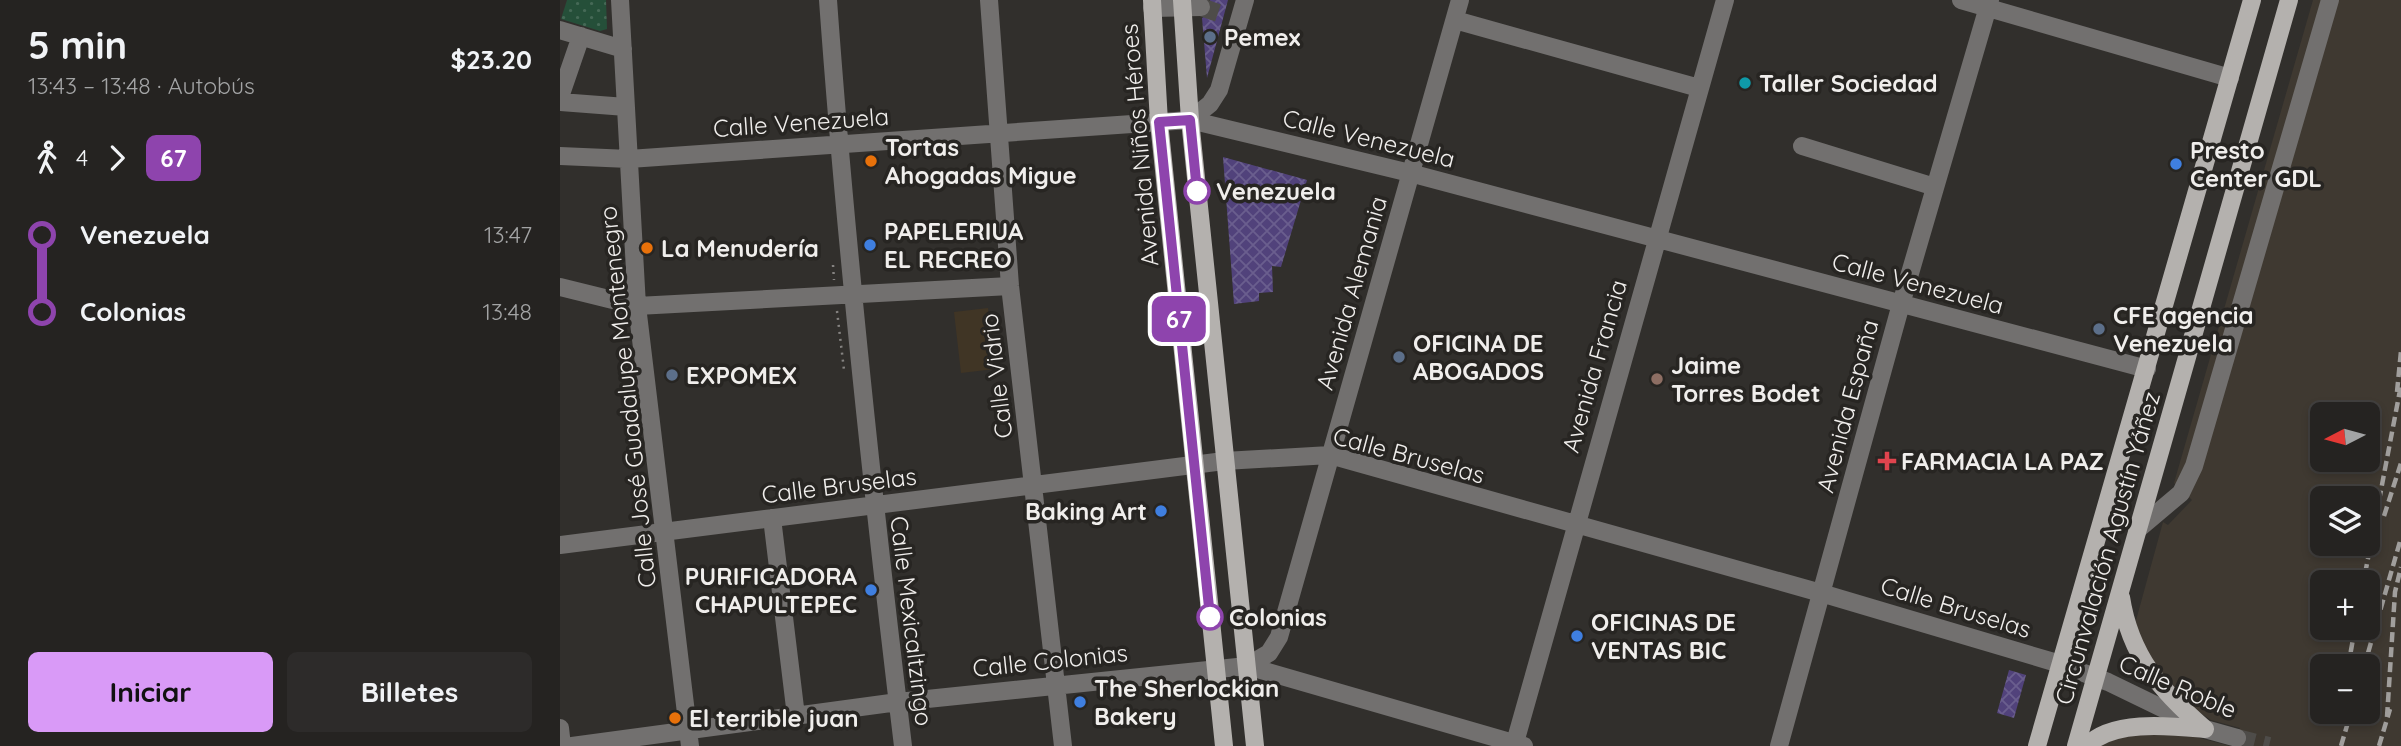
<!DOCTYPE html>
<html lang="es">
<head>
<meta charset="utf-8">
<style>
  body { margin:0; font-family:Quicksand,sans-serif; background:#2d2b2a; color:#f1f3f6; height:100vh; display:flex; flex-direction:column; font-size:26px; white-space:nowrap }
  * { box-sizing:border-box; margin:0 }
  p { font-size:23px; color:#a3a4a5 }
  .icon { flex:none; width:38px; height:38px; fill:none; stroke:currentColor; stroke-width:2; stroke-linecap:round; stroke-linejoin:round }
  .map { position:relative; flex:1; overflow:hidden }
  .side { display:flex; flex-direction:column; background:#252321; width:560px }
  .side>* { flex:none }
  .badge { padding:0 14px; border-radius:10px; font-size:24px; line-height:46px }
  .needle { width:46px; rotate:264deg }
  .controls { position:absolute; left:1750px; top:402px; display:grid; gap:14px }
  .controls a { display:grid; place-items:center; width:70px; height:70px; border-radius:10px; background:#252321; box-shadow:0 4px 10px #0003,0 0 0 2px #42403f; font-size:35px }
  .map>.badge { position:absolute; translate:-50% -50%; box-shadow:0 0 0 4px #fff }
  .legs { display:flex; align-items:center; gap:10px; height:77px; padding:0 28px; font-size:23px }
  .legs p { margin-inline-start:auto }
  .summary { display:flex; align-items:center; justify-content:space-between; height:119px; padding:0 28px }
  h1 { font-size:38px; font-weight:700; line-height:52px }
  .cta { display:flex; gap:14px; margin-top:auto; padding:14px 28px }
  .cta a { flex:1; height:80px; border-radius:10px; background:#d99af7; color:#111; font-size:28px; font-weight:700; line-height:80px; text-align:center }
  .cta a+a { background:#2d2b2a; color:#f1f3f6 }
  ul { padding:0 28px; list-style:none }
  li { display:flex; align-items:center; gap:24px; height:77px; font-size:26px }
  li i { display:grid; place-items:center; width:10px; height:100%; margin:0 9px; background:currentColor }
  li i::after { content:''; width:18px; height:18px; margin:-9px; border:5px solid; border-radius:50%; background:#252321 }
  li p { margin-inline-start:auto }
  li:first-child i { background:linear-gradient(#0000 50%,currentColor 0) }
  li:last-child i { background:linear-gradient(currentColor 50%,#0000 0) }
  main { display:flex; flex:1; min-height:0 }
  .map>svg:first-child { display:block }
  .commercial { fill:#403525 }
  .built { fill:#3f3931; fill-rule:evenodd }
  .grass { fill:url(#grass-dots) }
  .building { fill:url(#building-cross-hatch) }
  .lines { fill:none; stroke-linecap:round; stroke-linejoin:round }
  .minor-tunnel { stroke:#4e4c49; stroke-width:18; stroke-dasharray:18 9; stroke-linecap:butt }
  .path { stroke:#858381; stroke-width:2.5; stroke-dasharray:2 5; stroke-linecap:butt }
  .minor { stroke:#72706f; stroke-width:18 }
  .major { stroke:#b4b1ae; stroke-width:18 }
  .rail { stroke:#a19f9d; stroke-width:4.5; stroke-dasharray:10 5; stroke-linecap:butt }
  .line-1-casing { stroke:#fff; stroke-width:16 }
  .line-1 { stroke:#8e44ad; stroke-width:10 }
  .service-dot { fill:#5c6f8a; stroke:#272522; stroke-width:2.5 }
  .culture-dot { fill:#0f9aa8; stroke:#272522; stroke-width:2.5 }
  .food-dot { fill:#e8710a; stroke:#272522; stroke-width:2.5 }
  .shop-dot { fill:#3f7fe0; stroke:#272522; stroke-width:2.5 }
  .stop-1-dot { fill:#fff; stroke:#8e44ad; stroke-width:3.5 }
  .education-dot { fill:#8d6e63; stroke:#272522; stroke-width:2.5 }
  .health-dot { fill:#e0444e; stroke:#272522; stroke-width:2.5 }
  .labels { text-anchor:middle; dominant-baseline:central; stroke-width:7; stroke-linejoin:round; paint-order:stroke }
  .poi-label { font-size:24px; font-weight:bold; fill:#f0eeec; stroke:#272522; text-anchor:start }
  .street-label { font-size:24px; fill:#f0eeec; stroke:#272522 }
  .stop-label { font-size:24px; font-weight:bold; fill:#f0eeec; stroke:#272522; text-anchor:start }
</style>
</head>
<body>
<main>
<section class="side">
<div class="summary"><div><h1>5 min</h1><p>13:43 – 13:48 · Autobús</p></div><b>$23.20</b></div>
<div class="legs"><svg class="icon" aria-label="walk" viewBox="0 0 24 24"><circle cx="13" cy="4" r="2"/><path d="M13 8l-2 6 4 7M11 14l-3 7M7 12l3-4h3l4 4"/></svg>4<svg class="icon" aria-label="forward" viewBox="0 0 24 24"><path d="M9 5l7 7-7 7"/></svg><b class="badge" style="background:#8e44ad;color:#fff">67</b></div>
<ul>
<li><i style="color:#8e44ad"></i><b>Venezuela</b><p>13:47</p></li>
<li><i style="color:#8e44ad"></i><b>Colonias</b><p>13:48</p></li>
</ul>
<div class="cta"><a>Iniciar</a><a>Billetes</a></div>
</section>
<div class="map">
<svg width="1841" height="746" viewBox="0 0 1841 746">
  <defs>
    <pattern id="grass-dots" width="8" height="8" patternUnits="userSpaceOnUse" patternTransform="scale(1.75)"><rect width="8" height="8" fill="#254f39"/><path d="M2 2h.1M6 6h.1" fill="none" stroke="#456956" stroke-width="1.8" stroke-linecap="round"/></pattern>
    <pattern id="building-cross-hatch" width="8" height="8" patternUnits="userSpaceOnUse" patternTransform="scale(1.75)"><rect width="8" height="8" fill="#51427b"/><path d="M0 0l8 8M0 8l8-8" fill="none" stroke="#6a5e8e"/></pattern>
  </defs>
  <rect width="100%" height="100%" fill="#312f2c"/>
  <!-- commercial -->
  <path class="commercial" d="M428,308L435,369L401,373L394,312Z"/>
  <!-- built -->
  <path class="built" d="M1753,0H1841V746H1674L1680,728L1651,720L1633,708L1592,664L1575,624L1603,522L1608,525L1632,500L1614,483ZM1762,415H1808V460H1762ZM1762,499H1808V544H1762ZM1762,583H1808V628H1762ZM1762,667H1808V712H1762Z
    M1592,732L1628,735L1670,746H1540L1558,738Z"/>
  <!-- grass -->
  <path class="grass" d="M7,0H46L47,29L40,31L1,19Z"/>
  <!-- building -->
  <path class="building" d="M650,0H668L647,78L642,18L651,12Z
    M663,157L747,180L721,267L712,266L713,292L699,293V301L674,304Z
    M1449,670L1466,675L1454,718L1437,713Z"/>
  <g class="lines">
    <!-- minor-tunnel -->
    <path class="minor-tunnel" d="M641,7L664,15
      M1677,738L1709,746"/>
    <!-- path -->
    <path class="path" d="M273,265L274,280
      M277,311L284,370"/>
    <!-- minor -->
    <path class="minor" d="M60,0L77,306L130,746
      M268,0C286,250 313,498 343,746
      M429,0L450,286L503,746
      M1401,0L1670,78
      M592,8L641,7
      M895,20L1139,88
      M0,30L63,49
      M0,97L21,36
      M0,102L66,107
      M630,120L650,104L659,90L685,0
      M1242,146L1375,187
      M0,156L69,159L630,120L850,173L1587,369
      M0,287L77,306L450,286
      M212,518L236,716
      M1577,530L1621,493L1634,466L1770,0
      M0,545L664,461L770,455L1261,593L1497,663L1548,682L1645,729L1677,738
      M687,666L709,653L719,637L900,0
      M0,728L2,746
      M12,746L338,702L687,666L964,746
      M954,746L1165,0
      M1219,746L1341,304L1430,0"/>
    <!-- major -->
    <path class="major" d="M592,0L599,122L664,746
      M622,0L630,120L695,746
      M1561,597C1570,656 1601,691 1645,729
      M1477,746L1692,0
      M1516,746L1729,0
      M1527,746C1552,719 1612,726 1645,729"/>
    <!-- rail -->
    <path class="rail" d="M1837,392L1841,351
      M1824,516L1841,463
      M1805,574L1841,385
      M1788,667L1795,628
      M1804,667L1841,538
      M1827,717L1835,592L1841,567
      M1778,720L1779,712
      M1781,746L1791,712
      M1819,746L1830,709"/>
  </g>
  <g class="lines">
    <!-- line-1 casing -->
    <g class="line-1-casing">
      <path id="line-1" d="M637,191L630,120L599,122L650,617"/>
    </g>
    <!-- line-1 -->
    <use href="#line-1" class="line-1"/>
  </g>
  <!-- markers -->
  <g class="service-dot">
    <circle cx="650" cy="37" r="7"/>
    <circle cx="1539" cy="329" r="7"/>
    <circle cx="839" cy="357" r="7"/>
    <circle cx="112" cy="375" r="7"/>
  </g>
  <circle class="culture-dot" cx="1185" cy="83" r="7"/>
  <g class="food-dot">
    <circle cx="311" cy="161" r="7"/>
    <circle cx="87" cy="248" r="7"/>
    <circle cx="115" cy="718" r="7"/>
  </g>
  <g class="shop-dot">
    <circle cx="1616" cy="164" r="7"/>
    <circle cx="310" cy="245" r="7"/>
    <circle cx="601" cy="511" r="7"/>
    <circle cx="311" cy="590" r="7"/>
    <circle cx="1017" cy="636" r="7"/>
    <circle cx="520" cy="702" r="7"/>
  </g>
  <g class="stop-1-dot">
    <circle cx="637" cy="191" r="12"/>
    <circle cx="650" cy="617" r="12"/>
  </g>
  <circle class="education-dot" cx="1097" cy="379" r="7"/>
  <path class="health-dot" d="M1323.5 450.5h7v7h7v7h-7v7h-7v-7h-7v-7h7z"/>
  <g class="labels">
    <!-- poi labels -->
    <g class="poi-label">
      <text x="664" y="37">Pemex</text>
      <text x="1199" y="83">Taller Sociedad</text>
      <text x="325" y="147">Tortas<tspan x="325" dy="28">Ahogadas Migue</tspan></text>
      <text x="1630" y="150">Presto<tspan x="1630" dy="28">Center GDL</tspan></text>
      <text x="324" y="231">PAPELERIUA<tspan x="324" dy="28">EL RECREO</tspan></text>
      <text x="101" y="248">La Menudería</text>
      <text x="1553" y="315">CFE agencia<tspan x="1553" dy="28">Venezuela</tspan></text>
      <text x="853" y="343">OFICINA DE<tspan x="853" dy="28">ABOGADOS</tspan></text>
      <text x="1111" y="365">Jaime<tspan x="1111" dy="28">Torres Bodet</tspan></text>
      <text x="126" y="375">EXPOMEX</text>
      <text x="1341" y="461">FARMACIA LA PAZ</text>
      <text x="587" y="511" text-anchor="end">Baking Art</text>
      <text x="297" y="576" text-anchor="end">PURIFICADORA<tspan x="297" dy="28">CHAPULTEPEC</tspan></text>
      <text x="1031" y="622">OFICINAS DE<tspan x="1031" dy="28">VENTAS BIC</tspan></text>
      <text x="534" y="688">The Sherlockian<tspan x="534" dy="28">Bakery</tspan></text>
      <text x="129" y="718">El terrible juan</text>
    </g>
    <!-- street labels -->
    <g class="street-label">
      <text transform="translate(241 122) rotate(-4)">Calle Venezuela</text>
      <text transform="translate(809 138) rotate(14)">Calle Venezuela</text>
      <text transform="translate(579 145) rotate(-95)">Avenida Niños Héroes</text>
      <text transform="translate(1358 283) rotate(15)">Calle Venezuela</text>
      <text transform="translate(791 293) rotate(-74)">Avenida Alemania</text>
      <text transform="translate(1034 366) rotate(-74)">Avenida Francia</text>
      <text transform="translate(436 376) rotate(-97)">Calle Vidrio</text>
      <text transform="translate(67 397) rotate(-96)">Calle José Guadalupe Montenegro</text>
      <text transform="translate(1287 406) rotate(-75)">Avenida España</text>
      <text transform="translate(849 455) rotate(15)">Calle Bruselas</text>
      <text transform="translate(279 485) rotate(-7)">Calle Bruselas</text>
      <text transform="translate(1547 548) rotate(-74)">Circunvalación Agustín Yáñez</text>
      <text transform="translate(1396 607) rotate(17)">Calle Bruselas</text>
      <text transform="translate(352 621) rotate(83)">Calle Mexicaltzingo</text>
      <text transform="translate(490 660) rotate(-6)">Calle Colonias</text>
      <text transform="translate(1618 686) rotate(23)">Calle Roble</text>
    </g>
    <!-- stop labels -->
    <g class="stop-label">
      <text x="656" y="191">Venezuela</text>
      <text x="669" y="617">Colonias</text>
    </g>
  </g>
</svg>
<div class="controls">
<a><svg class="needle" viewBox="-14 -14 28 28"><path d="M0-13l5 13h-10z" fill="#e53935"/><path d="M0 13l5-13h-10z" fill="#a3a4a5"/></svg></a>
<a><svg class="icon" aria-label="layers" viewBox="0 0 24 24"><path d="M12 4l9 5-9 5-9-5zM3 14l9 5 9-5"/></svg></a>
<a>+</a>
<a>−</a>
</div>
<b class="badge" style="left:619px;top:319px;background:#8e44ad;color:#fff">67</b>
</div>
</main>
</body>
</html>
